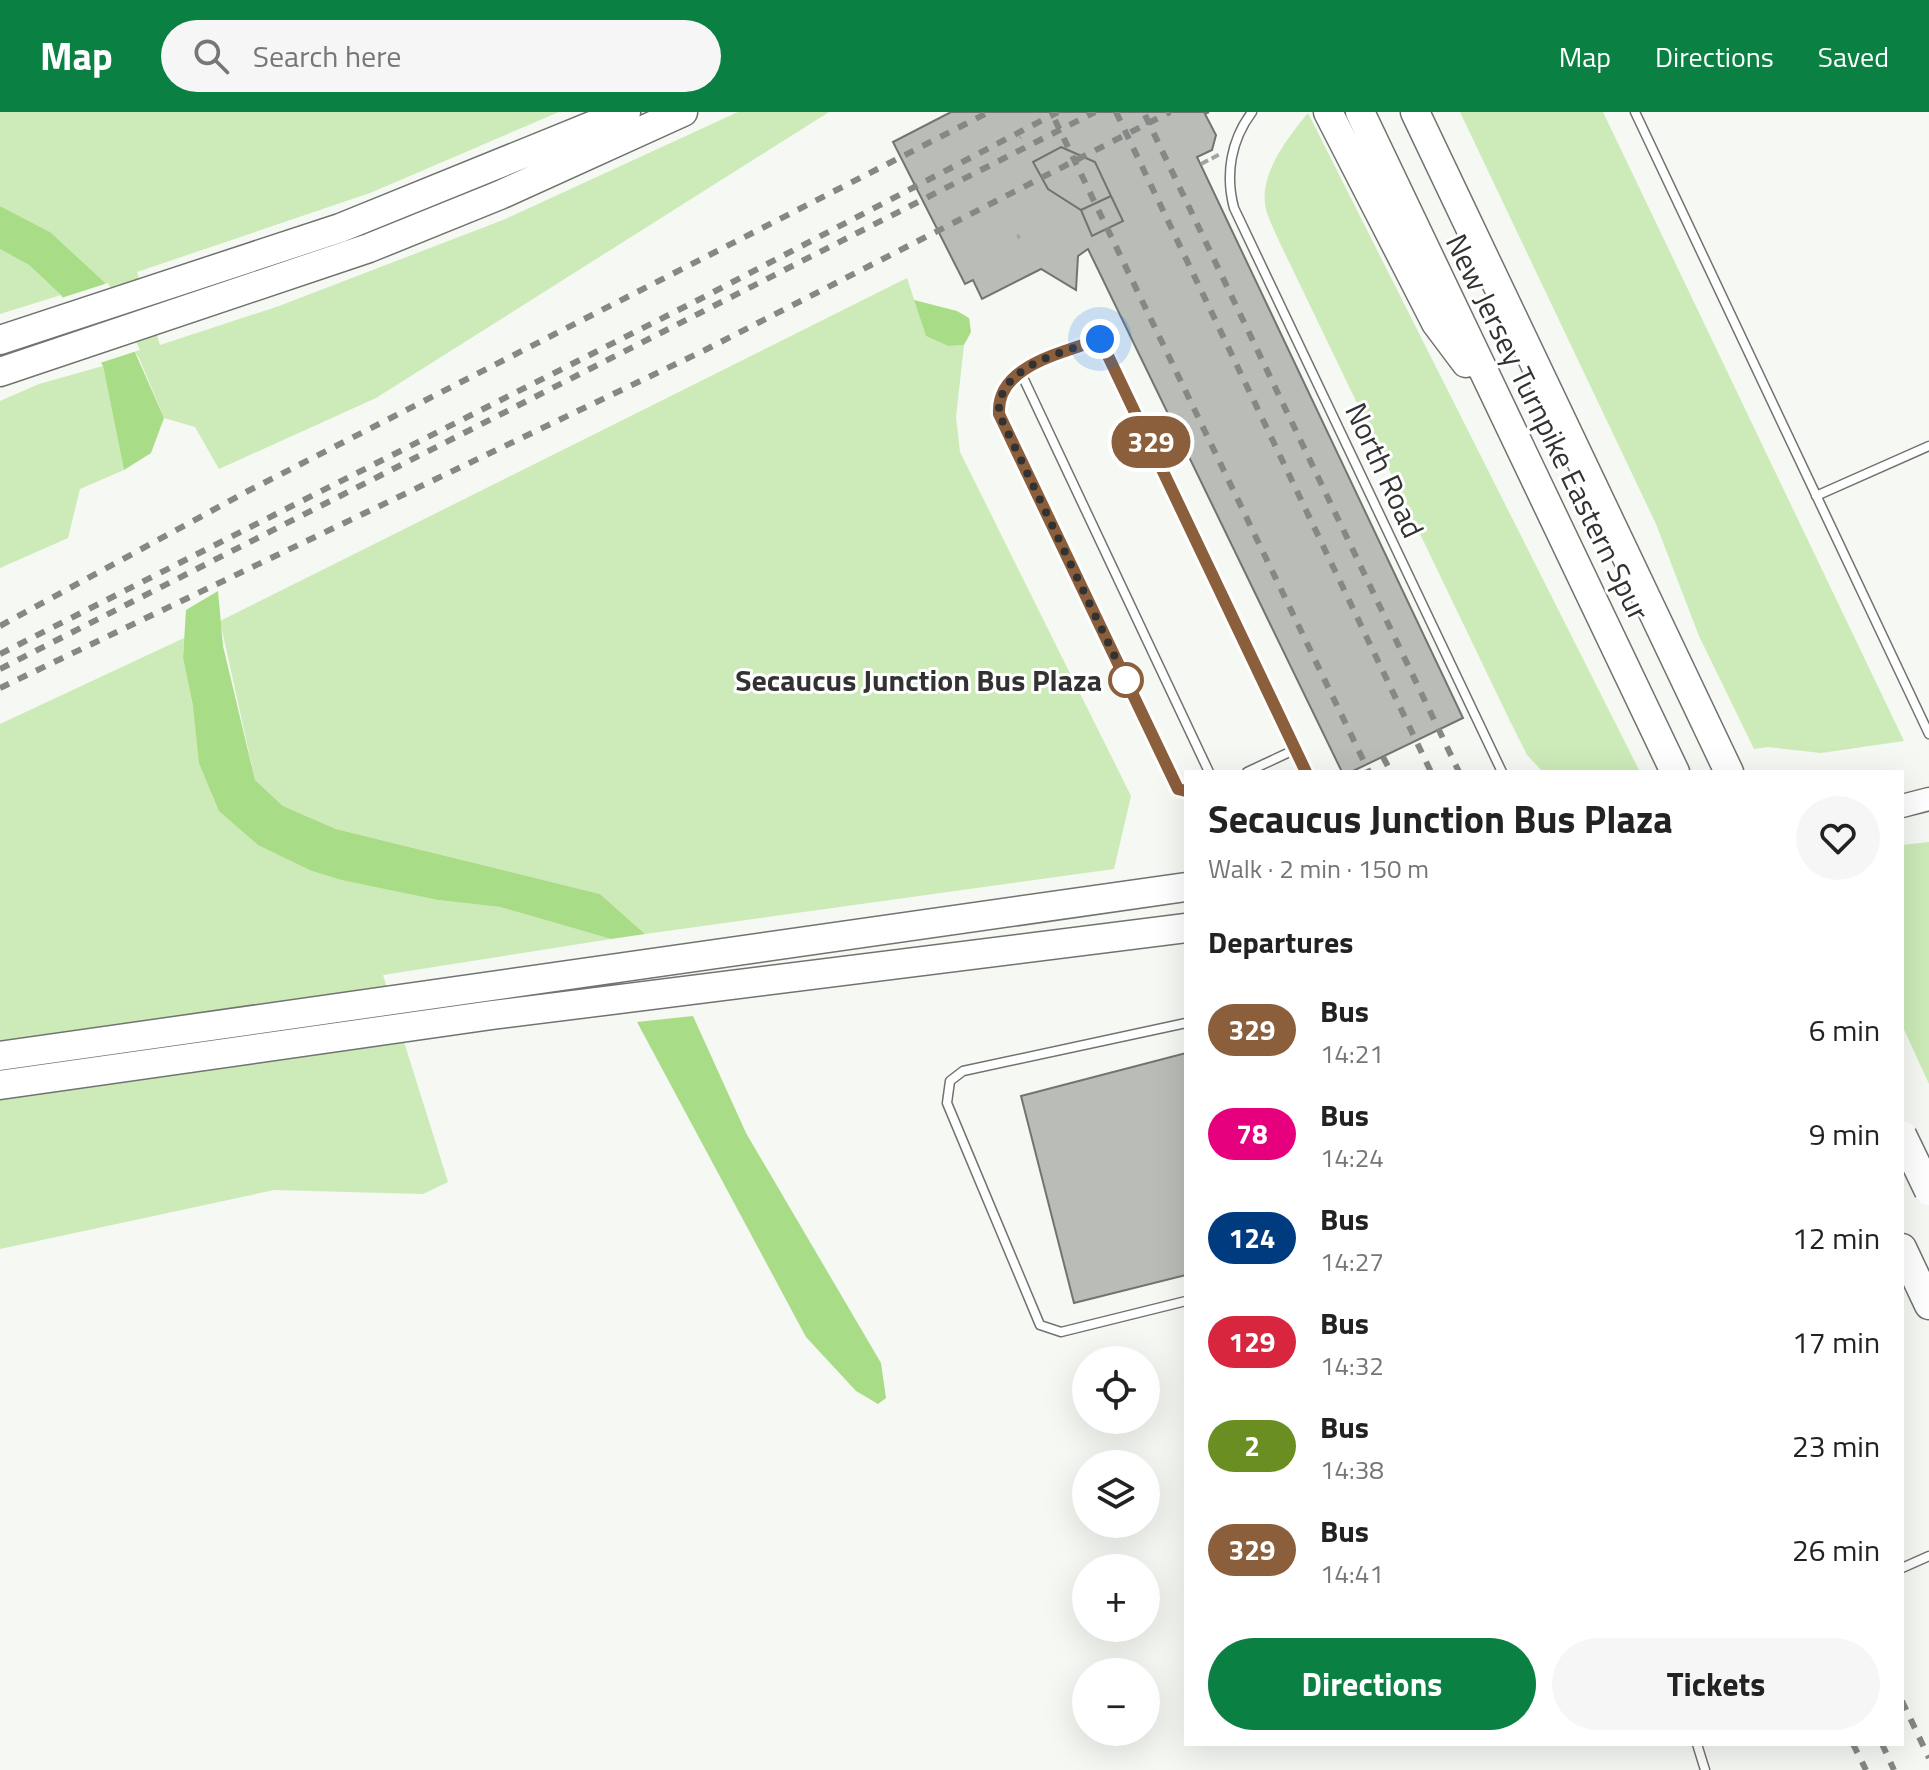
<!DOCTYPE html>
<html lang="en">
<head>
<meta charset="utf-8">
<style>
  body { margin:0; font-family:"Titillium Web",sans-serif; background:#f6f6f6; color:#222; height:100vh; display:flex; flex-direction:column; font-size:30px; white-space:nowrap }
  * { box-sizing:border-box; margin:0 }
  p { font-size:26px; color:#767676 }
  .icon { flex:none; width:44px; height:44px; fill:none; stroke:currentColor; stroke-width:2; stroke-linecap:round; stroke-linejoin:round }
  .map { position:relative; flex:1; overflow:hidden }
  .details { position:absolute; left:1184px; top:658px; width:720px; height:976px; display:flex; flex-direction:column; background:#fff; border-radius:0px; box-shadow:0 8px 32px #0002 }
  .details>* { flex:none }
  .badge { padding:0 16px; border-radius:26px; font-size:28px; line-height:52px }
  .tools { position:absolute; left:1072px; top:1234px; display:grid; gap:16px }
  .tools a { display:grid; place-items:center; width:88px; height:88px; border-radius:50%; background:#fff; box-shadow:0 8px 32px #0002; font-size:40px }
  .you { position:absolute; width:40px; height:40px; margin:-20px; border:6px solid #fff; border-radius:50%; background:#1a73e8; box-shadow:0 0 0 12px #1a73e833 }
  .map>.badge { position:absolute; translate:-50% -50%; box-shadow:0 0 0 4px #fff }
  h2 { padding:0 24px; font-size:30px; line-height:72px }
  .round { display:grid; place-items:center; flex:none; width:84px; height:84px; border-radius:42px; background:#f6f6f6 }
  .headline { display:flex; align-items:center; justify-content:space-between; height:136px; padding:0 24px }
  h1 { font-size:38px; font-weight:700; line-height:60px }
  .button { display:flex; gap:16px; margin-top:auto; padding:16px 24px }
  .button a { flex:1; height:92px; border-radius:48px; background:#0b8043; color:#fff; font-size:32px; font-weight:700; line-height:92px; text-align:center }
  .button a+a { background:#f6f6f6; color:#222 }
  ul { padding:0; list-style:none }
  li { display:flex; align-items:center; gap:24px; height:104px; padding:0 24px }
  li div { flex:1 }
  li b { display:block; font-size:30px }
  li em { font-style:normal }
  li .badge { min-width:88px; font-weight:700; text-align:center }
  header { display:flex; align-items:center; gap:48px; box-sizing:border-box; height:112px; padding:0 40px; background:#0b8043; color:#fff }
  header strong { font-size:38px }
  nav { display:flex; gap:44px; margin-inline-start:auto; font-size:28px }
  .search { width:560px; height:72px; background:#f6f6f6; display:flex; align-items:center; gap:20px; box-sizing:border-box; padding:0 28px; border-radius:44px; color:#767676; font-size:30px }
  .map>svg:first-child { display:block }
  .green { fill:#ccebb8 }
  .water { fill:#a9dc87 }
  .pier { fill:#f5f8f3 }
  .building { fill:#b9bcb7; stroke:#727470; stroke-width:2 }
  .lines { fill:none; stroke-linecap:round; stroke-linejoin:round }
  .service-casing { stroke:#71736f; stroke-width:11 }
  .secondary-casing { stroke:#71736f; stroke-width:25 }
  .motorway-casing { stroke:#71736f; stroke-width:31 }
  .path { stroke:#a2a4a1; stroke-width:4; stroke-dasharray:8 4; stroke-linecap:butt }
  .service { stroke:#fff; stroke-width:8 }
  .secondary { stroke:#fff; stroke-width:22 }
  .motorway { stroke:#fff; stroke-width:28 }
  .rail { stroke:#868885; stroke-width:6; stroke-dasharray:10 10; stroke-linecap:butt }
  .motorway-bridge-casing { stroke:#71736f; stroke-width:31; stroke-linecap:butt }
  .motorway-bridge { stroke:#fff; stroke-width:28 }
  .line-casing { stroke:#fff; stroke-width:18 }
  .line { stroke:#8b5e3c; stroke-width:12 }
  .walk { stroke:#313231; stroke-width:8; stroke-dasharray:0 14.4 }
  .stop-dot { fill:#fff; stroke:#8b5e3c; stroke-width:4 }
  .labels { text-anchor:middle; dominant-baseline:central; stroke-width:6; stroke-linejoin:round; paint-order:stroke }
  .street-label { font-size:30px; fill:#313231; stroke:#fff }
  .stop-label { font-size:30px; font-weight:bold; fill:#313231; stroke:#fff; text-anchor:end }
</style>
</head>
<body>
<header>
<strong>Map</strong>
<div class="search"><svg class="icon" aria-label="search" viewBox="0 0 24 24"><circle cx="10" cy="10" r="6"/><path d="M15 15l6 6"/></svg>Search here</div>
<nav><a>Map</a><a>Directions</a><a>Saved</a></nav>
</header>
<div class="map">
<svg width="1929" height="1658" viewBox="0 0 1929 1658">
  <rect width="100%" height="100%" fill="#f5f8f3"/>
  <!-- green -->
  <path class="green" d="M0,0H559L370,81L137,160L160,233L279,194L503,108L738,0H829L376,286L219,357L195,315L164,306L139,246L50,120L0,94Z
    M1460,0H1603L1904,629L1821,641L1768,635L1754,637L1699,524L1656,412Z
    M1308,1L1639,658L1543,660L1527,643L1510,609L1278,127C1274,117 1266,103 1265,92C1261,59 1289,24 1308,1Z
    M0,137L29,153L61,183L0,202Z
    M907,166L926,224L948,234L964,233L956,305L960,340L1131,684L1114,757L645,822L600,782L336,717L283,694L255,668L220,509Z
    M103,254L124,358L80,377L68,426L0,456V289L39,272Z
    M184,526L183,546L193,594L312,759L438,788L500,795L611,827L383,863L448,1070L423,1082L274,1078L0,1137V612Z
    M1929,730V972L1902,913V733Z"/>
  <!-- water -->
  <path class="water" d="M0,94L50,120L104,170L164,306L151,341L124,358L103,254L61,183L29,153L0,137Z
    M914,188L957,199L969,206L971,220L964,233L948,234L926,224Z
    M218,479L223,534L255,668L283,694L336,717L600,782L645,822L611,827L500,795L438,788L342,768L312,759L258,733L219,699L199,651L193,594L183,546L186,498Z
    M693,904L746,1021L881,1251L886,1286L878,1292L856,1279L806,1225L637,910Z"/>
  <!-- pier -->
  <path class="pier" d="M108,171L140,238L97,252L58,187Z"/>
  <!-- building -->
  <path class="building" d="M951,0H1209L1205,2L1216,23L1212,38L1197,45L1463,606L1353,659L1342,660L1088,137L1078,144L1076,178L1041,157L982,187L973,168L965,172L893,30Z
    M1061,35L1095,50L1111,84L1081,98L1048,77L1033,50Z
    M1111,84L1123,109L1092,124L1081,98Z
    M1186,941V1163L1074,1191L1021,984Z"/>
  <g class="lines">
    <!-- service casing -->
    <g class="service-casing">
      <path id="service" d="M1252,0C1231,28 1225,62 1234,96L1502,660
        M1635,0L1929,622
        M1020,259L1209,660
        M1816,384L1929,334
        M1247,660L1294,638
        M1186,679L1178,677L999,302C996,253 1064,241 1100,227L1305,660
        M1186,911L963,959L950,969L947,991L1040,1213L1061,1220L1186,1189
        M1902,1456L1929,1444
        M1697,1632L1705,1658"/>
    </g>
    <!-- secondary casing -->
    <g class="secondary-casing">
      <path id="secondary" d="M1902,694L1929,687"/>
    </g>
    <!-- motorway casing -->
    <g class="motorway-casing">
      <path id="motorway" d="M1328,0L1436,211L1466,251
        M1360,0L1675,660
        M1415,0L1729,660
        M0,228L340,116L626,0
        M0,260L369,136L500,83L683,0
        M0,944L1186,775
        M0,973L492,903L1186,816
        M1902,1136L1929,1193"/>
    </g>
    <!-- path -->
    <path class="path" d="M1020,26L1021,25
      M1201,52L1220,42
      M1017,125L1020,124"/>
    <!-- service -->
    <use href="#service" class="service"/>
    <!-- secondary -->
    <use href="#secondary" class="secondary"/>
    <!-- motorway -->
    <use href="#motorway" class="motorway"/>
    <!-- rail -->
    <path class="rail" d="M1116,0L1431,660
      M1145,3L1459,660
      M1055,8L1369,660
      M0,514L248,379L989,0
      M0,542L702,186L1058,0
      M0,557L1095,0
      M0,576L705,238L1170,0
      M1383,645L1391,660
      M1902,1589L1929,1646
      M1853,1632L1866,1658
      M1882,1632L1894,1658"/>
    <!-- motorway-bridge casing -->
    <g class="motorway-bridge-casing">
      <path id="motorway-bridge" d="M1902,1023L1929,1079"/>
    </g>
    <!-- motorway-bridge -->
    <use href="#motorway-bridge" class="motorway-bridge"/>
  </g>
  <g class="lines">
    <!-- line casing -->
    <g class="line-casing">
      <path id="line" d="M1186,679L1178,677L999,302C996,253 1064,241 1100,227L1306,660"/>
    </g>
    <!-- line -->
    <use href="#line" class="line"/>
    <!-- walk -->
    <path class="walk" d="M1100,227C1064,241 996,253 999,302L1126,568"/>
  </g>
  <!-- markers -->
  <circle class="stop-dot" cx="1126" cy="568" r="16"/>
  <g class="labels">
    <!-- street labels -->
    <g class="street-label">
      <text transform="translate(1548 315) rotate(64)">New Jersey Turnpike Eastern Spur</text>
      <text transform="translate(1385 358) rotate(65)">North Road</text>
    </g>
    <!-- stop labels -->
    <g class="stop-label">
      <text x="1102" y="568">Secaucus Junction Bus Plaza</text>
    </g>
  </g>
</svg>
<div class="tools">
<a><svg class="icon" aria-label="locate" viewBox="0 0 24 24"><circle cx="12" cy="12" r="6"/><path d="M12 2v4M12 18v4M2 12h4M18 12h4"/></svg></a>
<a><svg class="icon" aria-label="layers" viewBox="0 0 24 24"><path d="M12 4l9 5-9 5-9-5zM3 14l9 5 9-5"/></svg></a>
<a>+</a>
<a>−</a>
</div>
<div class="you" style="left:1100px;top:227px"></div>
<b class="badge" style="left:1151px;top:330px;background:#8b5e3c;color:#fff">329</b>
<section class="details">
<div class="headline"><div><h1>Secaucus Junction Bus Plaza</h1><p>Walk · 2 min · 150 m</p></div><a class="round"><svg class="icon" aria-label="heart" viewBox="0 0 24 24"><path d="M12 20l-8-8c-3-5 5-10 8-4 3-6 11-1 8 4z"/></svg></a></div>
<h2>Departures</h2>
<ul>
<li><span class="badge" style="background:#8b5e3c;color:#fff">329</span><div><b>Bus</b><p>14:21</p></div><em>6 min</em></li>
<li><span class="badge" style="background:#e6007e;color:#fff">78</span><div><b>Bus</b><p>14:24</p></div><em>9 min</em></li>
<li><span class="badge" style="background:#003b80;color:#fff">124</span><div><b>Bus</b><p>14:27</p></div><em>12 min</em></li>
<li><span class="badge" style="background:#d7263d;color:#fff">129</span><div><b>Bus</b><p>14:32</p></div><em>17 min</em></li>
<li><span class="badge" style="background:#6b8e23;color:#fff">2</span><div><b>Bus</b><p>14:38</p></div><em>23 min</em></li>
<li><span class="badge" style="background:#8b5e3c;color:#fff">329</span><div><b>Bus</b><p>14:41</p></div><em>26 min</em></li>
</ul>
<div class="button"><a>Directions</a><a>Tickets</a></div>
</section>
</div>
</body>
</html>
